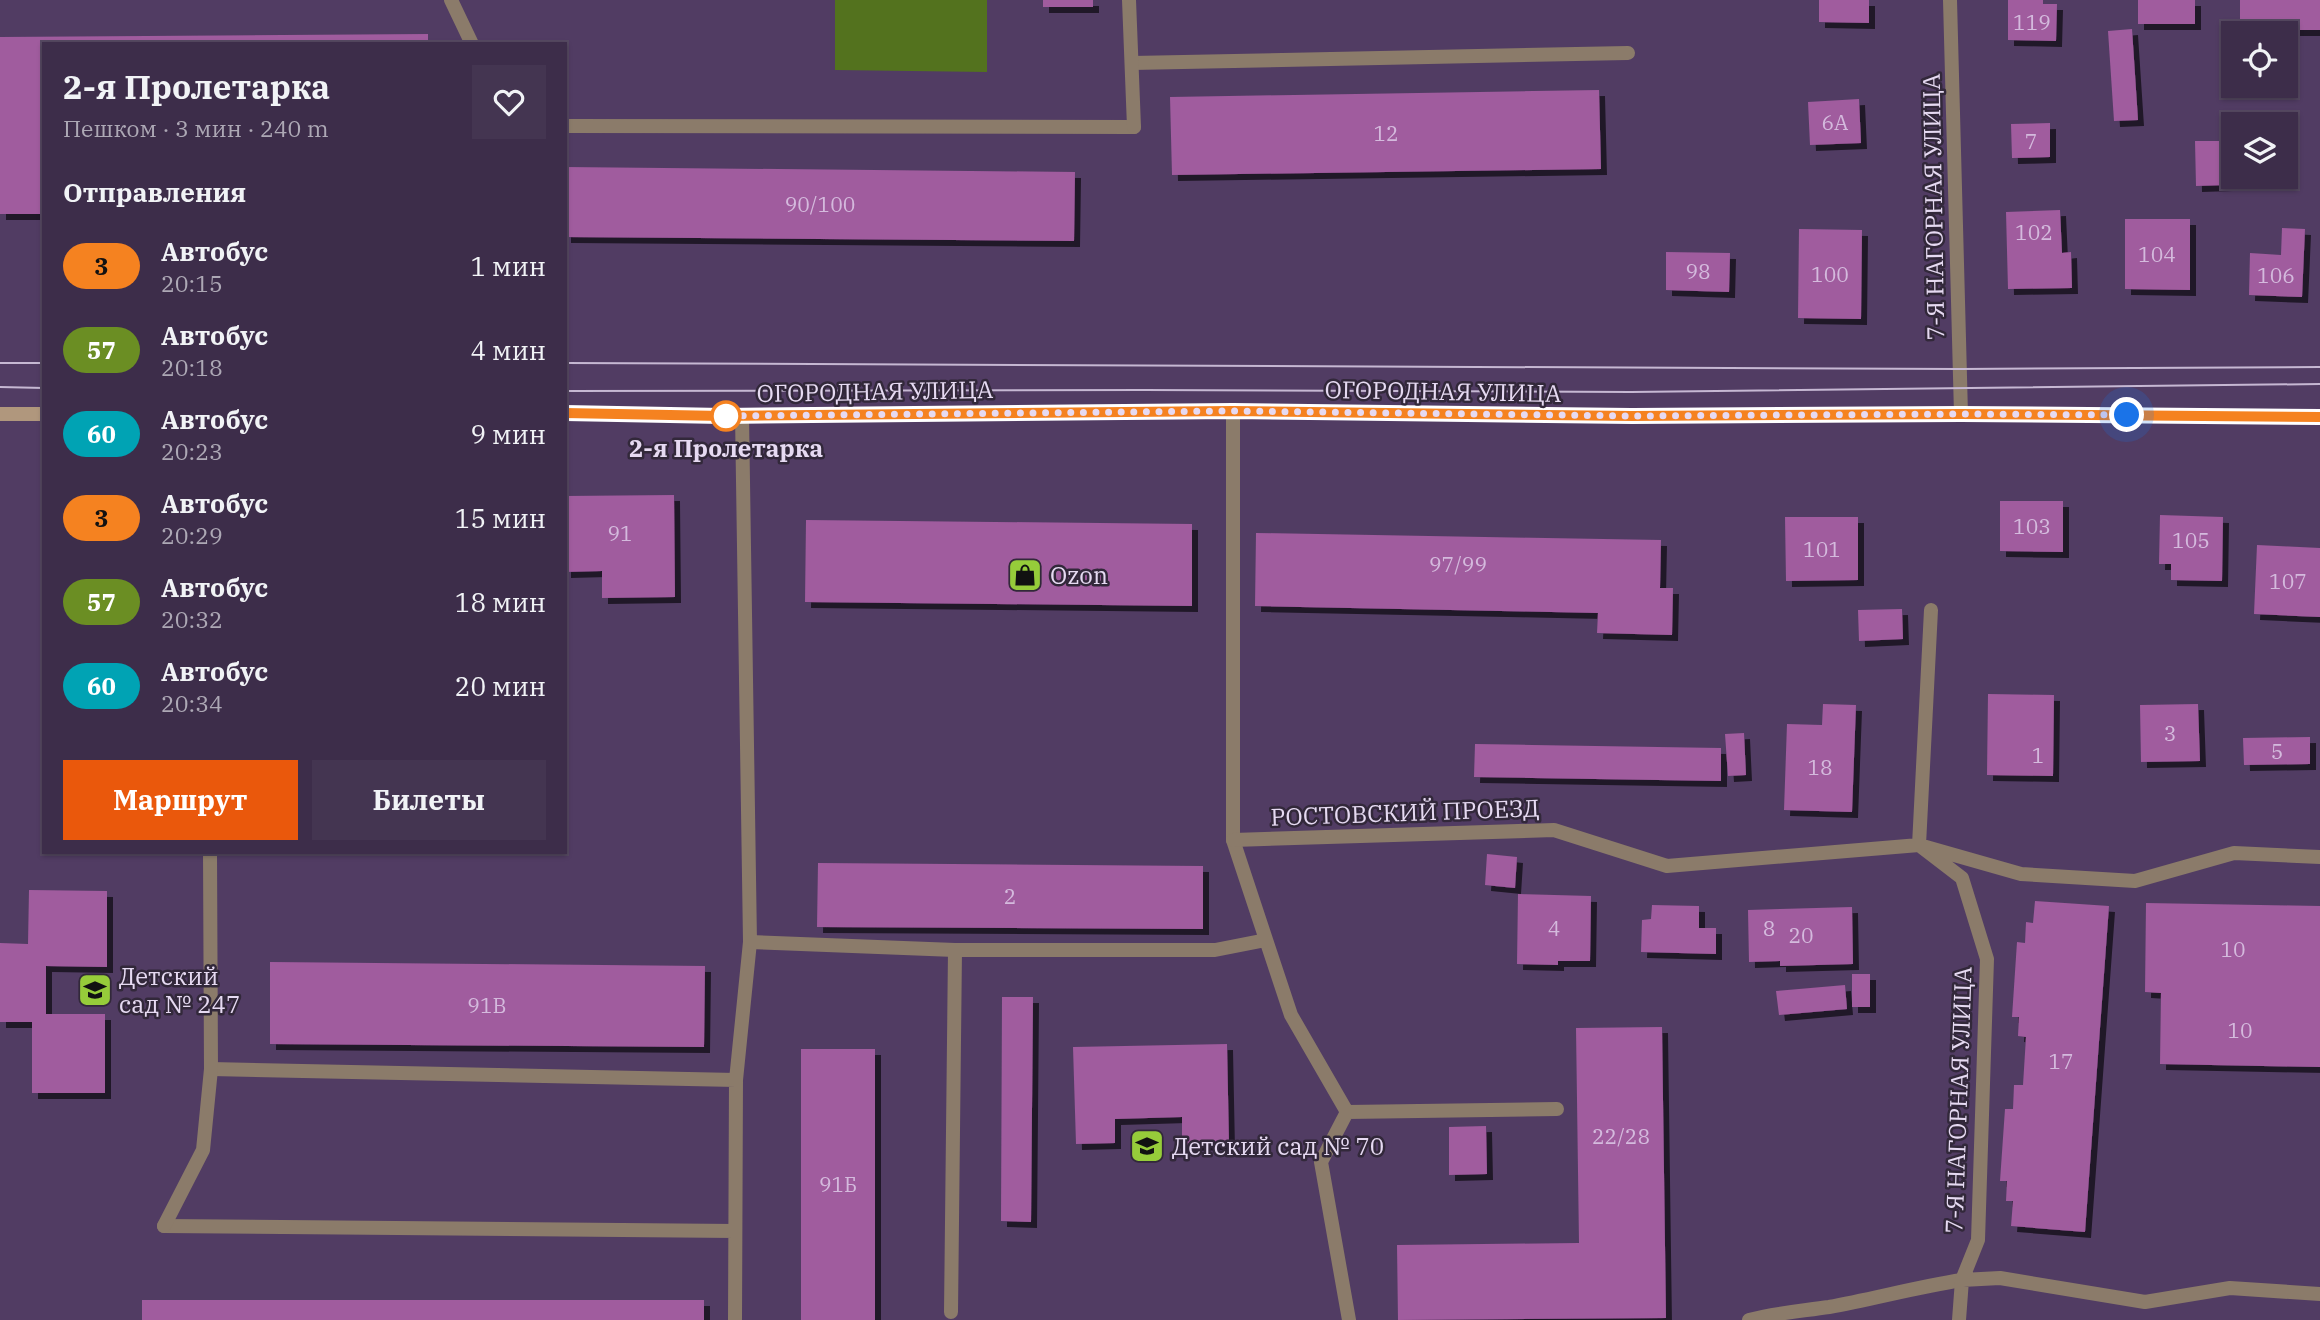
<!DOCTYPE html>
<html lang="ru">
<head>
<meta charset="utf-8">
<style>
  body { margin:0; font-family:"IBM Plex Serif",serif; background:#443551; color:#f1f3f6; height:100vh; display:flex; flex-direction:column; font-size:26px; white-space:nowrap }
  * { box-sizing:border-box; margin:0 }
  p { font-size:23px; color:#ada8b5 }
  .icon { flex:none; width:38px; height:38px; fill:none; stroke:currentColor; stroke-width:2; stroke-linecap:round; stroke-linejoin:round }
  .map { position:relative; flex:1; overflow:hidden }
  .sheet { position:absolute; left:42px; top:42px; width:525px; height:812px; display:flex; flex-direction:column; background:#3d2d4a; border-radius:0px; box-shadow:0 2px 5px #0004,0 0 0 2px #564962 }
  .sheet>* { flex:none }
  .badge { padding:0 14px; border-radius:23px; font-size:24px; line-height:46px }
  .buttons { position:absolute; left:2221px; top:21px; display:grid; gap:14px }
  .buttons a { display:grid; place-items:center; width:77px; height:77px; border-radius:0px; background:#3d2d4a; box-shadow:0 2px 5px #0004,0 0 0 2px #564962; font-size:35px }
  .you { position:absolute; width:35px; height:35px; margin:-18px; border:5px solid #fff; border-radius:50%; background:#1a73e8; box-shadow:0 0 0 10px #1a73e833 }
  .map>.badge { position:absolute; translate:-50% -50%; box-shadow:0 0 0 4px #fff }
  h2 { padding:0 21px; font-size:26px; line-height:63px }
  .round { display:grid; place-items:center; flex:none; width:74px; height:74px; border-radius:0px; background:#443551 }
  .head { display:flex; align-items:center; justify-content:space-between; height:119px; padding:0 21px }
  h1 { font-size:33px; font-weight:700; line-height:52px }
  .action { display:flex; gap:14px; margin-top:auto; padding:14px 21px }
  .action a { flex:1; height:80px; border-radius:0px; background:#ea580c; color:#fff; font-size:28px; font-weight:700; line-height:80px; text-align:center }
  .action a+a { background:#443551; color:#f1f3f6 }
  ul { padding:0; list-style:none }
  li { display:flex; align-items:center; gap:21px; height:84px; padding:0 21px }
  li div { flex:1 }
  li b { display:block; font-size:26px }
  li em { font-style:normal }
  li .badge { min-width:77px; font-weight:700; text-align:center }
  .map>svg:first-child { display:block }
  .green { fill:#53721e }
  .building { fill:#a05b9e; filter:url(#shadow) }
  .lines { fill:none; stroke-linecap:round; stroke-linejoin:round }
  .lane { stroke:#8b7b6a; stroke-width:14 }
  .street { stroke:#8b7b6a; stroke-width:14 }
  .secondary { stroke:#b0977d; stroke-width:14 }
  .tram { stroke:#c6b8d3; stroke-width:2 }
  .line-casing { stroke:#fff; stroke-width:16 }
  .line { stroke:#f58220; stroke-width:10 }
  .walk { stroke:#e6daf2; stroke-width:7; stroke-dasharray:0 12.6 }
  .stop-dot { fill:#fff; stroke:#f58220; stroke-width:3.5 }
  .labels { text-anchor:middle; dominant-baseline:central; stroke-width:5; stroke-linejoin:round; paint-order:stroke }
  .number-label { font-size:21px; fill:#d4badd }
  .street-label { font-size:24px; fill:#e6daf2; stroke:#32283a }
  .stop-label { font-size:24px; font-weight:bold; fill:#e6daf2; stroke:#32283a }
  .poi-label { font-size:24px; fill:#e6daf2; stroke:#32283a; text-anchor:start }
</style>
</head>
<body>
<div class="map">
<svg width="2320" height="1320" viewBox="0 0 2320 1320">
  <defs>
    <filter id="shadow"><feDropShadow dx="6" dy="6" stdDeviation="0" flood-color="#0009"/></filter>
  </defs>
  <rect width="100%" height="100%" fill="#513c63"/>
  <!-- green -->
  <path class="green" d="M835,0H987V72L835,70Z"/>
  <!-- building -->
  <path class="building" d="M1043,0H1093V7H1043Z
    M1819,0H1869V23L1819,22Z
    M2008,0H2043V4H2057L2056,41L2008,40Z
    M2138,0H2195V24H2138Z
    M2240,0H2320V30H2240Z
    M2132,29L2138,120L2114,121L2108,31Z
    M428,34V44H44V214H0V37Z
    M1599,90L1601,169L1172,175L1170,97Z
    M1859,99L1861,143L1810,145L1808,102Z
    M2050,123V157L2012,158L2011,124Z
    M2195,141H2226L2227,185L2196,186Z
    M565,167L1075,172L1074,241L565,237Z
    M2060,210L2062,253L2071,252L2072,288L2008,289L2006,212Z
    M2125,219H2190V290L2125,289Z
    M2282,228L2305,229L2302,297L2249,295L2250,253L2281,255Z
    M1799,229L1862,230L1861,319L1798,318Z
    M1666,252L1730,253L1729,292L1666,290Z
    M674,495L675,597L602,598V571L565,572V496Z
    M2000,501H2063V552L2000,551Z
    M2160,515L2223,517L2222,581L2171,580V564H2159Z
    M1785,517H1858V580L1786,581Z
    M806,520L1192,524V606L805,602Z
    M1256,533L1661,540L1660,588H1673L1672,635L1597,633L1598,613L1255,606Z
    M2257,545L2320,548V617L2254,614Z
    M1902,609L1903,639L1859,641L1858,610Z
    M1988,694L2054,695L2053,776L1987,775Z
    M1823,704L1856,705L1852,812L1784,810L1787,724L1822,725Z
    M2198,704L2200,761L2141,762L2140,705Z
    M1744,733L1746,775L1728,776L1725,734Z
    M2310,737V764L2244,765L2243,738Z
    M1475,744L1721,748V781L1474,777Z
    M1487,854L1517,857L1515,888L1485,885Z
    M818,863L1203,866V929L817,927Z
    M29,890L107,891V967L46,966V1014H105V1093H32V1022H0V943L28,944Z
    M1518,894L1591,896L1590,961H1558V965L1517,964Z
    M2035,901L2109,906L2085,1232L2011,1226L2013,1201H2006L2007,1181H2000L2005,1109H2013L2014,1085H2023L2026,1037L2018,1036L2019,1017H2012L2017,942L2025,943L2026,922L2033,923Z
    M2146,903L2320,906V1067L2160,1064L2161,993L2145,992Z
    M1652,905L1699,906V928H1716V954L1641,952L1642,920L1651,919Z
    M1852,907L1853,964L1780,966V961L1749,962L1748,910Z
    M270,962L705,966L704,1047L270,1044Z
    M1852,974H1870V1007H1852Z
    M1845,985L1847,1009L1779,1015L1776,991Z
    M1002,997H1033L1031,1222L1001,1221Z
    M1662,1027L1666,1318L1398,1320L1397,1245L1579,1243L1576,1028Z
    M1227,1044L1229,1144L1182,1145V1117L1115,1119V1143L1076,1144L1073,1047Z
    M801,1049H875V1320H801Z
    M1486,1126L1487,1174L1449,1175V1127Z
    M142,1300H704V1320H142Z"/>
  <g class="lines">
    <!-- lane -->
    <path class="lane" d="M451,0L472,44
      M1132,63L1628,53
      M565,126L1134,127
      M1233,411V840L1291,1015L1347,1112L1557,1109
      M750,942L955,950H1215L1266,940
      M211,1069L736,1080
      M1347,1112L1321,1162L1349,1320
      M164,1226L735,1231
      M951,1312L955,950
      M735,1320L736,1080L750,942L742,415
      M1749,1320C1775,1313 1802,1311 1829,1307C1873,1299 1917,1287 1962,1280"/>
    <!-- street -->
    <path class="street" d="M1129,0L1134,127
      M1950,0L1961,414
      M1931,610L1919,845L1962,878L1987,959L1978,1240L1962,1280L1959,1320
      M1233,840L1554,830L1667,866L1919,845L2021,874L2135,881L2234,853L2320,857
      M164,1226L203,1150L211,1069L210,852
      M1962,1280L2000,1278L2145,1302L2230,1288L2320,1294"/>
    <!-- secondary -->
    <path class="secondary" d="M565,413L722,416L1233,411L1632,416L1961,414L2320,417
      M0,414H44"/>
    <!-- tram -->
    <path class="tram" d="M0,363H44
      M565,363L1960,369L2320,367
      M0,387L44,388
      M565,391L1144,390L1631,392L2320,384"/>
  </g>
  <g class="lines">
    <!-- line casing -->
    <g class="line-casing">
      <path id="line" d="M565,413L722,416L1233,411L1632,416L1961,414L2320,417"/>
    </g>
    <!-- line -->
    <use href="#line" class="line"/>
    <!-- walk -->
    <path class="walk" d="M726,416H722L1233,411L1632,416L1961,414L2127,415"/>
  </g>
  <!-- icons -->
  <defs>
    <g id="shop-square" transform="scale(1.75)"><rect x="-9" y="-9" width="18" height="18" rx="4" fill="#96cc3a" stroke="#32283a"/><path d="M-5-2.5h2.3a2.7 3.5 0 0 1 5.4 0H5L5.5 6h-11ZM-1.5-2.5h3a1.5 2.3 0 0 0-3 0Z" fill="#111"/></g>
    <g id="school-square" transform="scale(1.75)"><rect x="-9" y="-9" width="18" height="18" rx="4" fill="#96cc3a" stroke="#32283a"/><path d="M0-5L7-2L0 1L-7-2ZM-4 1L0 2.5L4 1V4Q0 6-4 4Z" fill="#111"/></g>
  </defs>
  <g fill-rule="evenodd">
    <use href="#shop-square" x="1025" y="575"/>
    <use href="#school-square" x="95" y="990"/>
    <use href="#school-square" x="1147" y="1146"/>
  </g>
  <!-- markers -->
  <circle class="stop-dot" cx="726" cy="416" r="14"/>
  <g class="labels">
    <!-- number labels -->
    <g class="number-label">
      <text x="2032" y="22">119</text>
      <text x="1835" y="122">6А</text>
      <text x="1386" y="133">12</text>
      <text x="2031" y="141">7</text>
      <text x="820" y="204">90/100</text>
      <text x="2034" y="232">102</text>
      <text x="2157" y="254">104</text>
      <text x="1698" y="271">98</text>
      <text x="1830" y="274">100</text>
      <text x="2276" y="275">106</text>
      <text x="2032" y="526">103</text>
      <text x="620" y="533">91</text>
      <text x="2191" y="540">105</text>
      <text x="1822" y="549">101</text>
      <text x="1458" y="564">97/99</text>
      <text x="2288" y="581">107</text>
      <text x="2170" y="733">3</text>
      <text x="2277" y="751">5</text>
      <text x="2038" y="755">1</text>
      <text x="1820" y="767">18</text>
      <text x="1010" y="896">2</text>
      <text x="1554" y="928">4</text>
      <text x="1769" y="928">8</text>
      <text x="1801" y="935">20</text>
      <text x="2233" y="949">10</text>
      <text x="487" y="1005">91В</text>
      <text x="2240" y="1030">10</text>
      <text x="2061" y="1061">17</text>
      <text x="1621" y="1136">22/28</text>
      <text x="838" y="1184">91Б</text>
    </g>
    <!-- street labels -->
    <g class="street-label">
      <text transform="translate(1933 207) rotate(-91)">7-Я НАГОРНАЯ УЛИЦА</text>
      <text transform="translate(875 391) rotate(-1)">ОГОРОДНАЯ УЛИЦА</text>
      <text transform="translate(1443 391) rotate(1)">ОГОРОДНАЯ УЛИЦА</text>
      <text transform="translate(1405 812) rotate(-2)">РОСТОВСКИЙ ПРОЕЗД</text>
      <text transform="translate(1958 1100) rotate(-88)">7-Я НАГОРНАЯ УЛИЦА</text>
    </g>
    <!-- stop labels -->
    <g class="stop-label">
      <text x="726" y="448">2-я Пролетарка</text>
    </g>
    <!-- poi labels -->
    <g class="poi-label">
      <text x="1050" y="575">Ozon</text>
      <text x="119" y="976">Детский<tspan x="119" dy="28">сад № 247</tspan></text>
      <text x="1172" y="1146">Детский сад № 70</text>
    </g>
  </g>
</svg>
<div class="buttons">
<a><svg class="icon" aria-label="locate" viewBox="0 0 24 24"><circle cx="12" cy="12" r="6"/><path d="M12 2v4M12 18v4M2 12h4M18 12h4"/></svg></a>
<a><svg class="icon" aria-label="layers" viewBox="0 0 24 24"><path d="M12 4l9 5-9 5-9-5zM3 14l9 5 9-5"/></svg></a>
</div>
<div class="you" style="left:2127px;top:415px"></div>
<section class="sheet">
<div class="head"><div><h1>2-я Пролетарка</h1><p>Пешком · 3 мин · 240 m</p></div><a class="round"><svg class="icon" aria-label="heart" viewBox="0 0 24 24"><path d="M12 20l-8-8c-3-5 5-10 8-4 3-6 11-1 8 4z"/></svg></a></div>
<h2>Отправления</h2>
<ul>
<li><span class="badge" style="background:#f58220;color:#111">3</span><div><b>Автобус</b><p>20:15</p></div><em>1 мин</em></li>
<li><span class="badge" style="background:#6b8e23;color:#fff">57</span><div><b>Автобус</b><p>20:18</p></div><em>4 мин</em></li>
<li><span class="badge" style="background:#00a3b4;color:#fff">60</span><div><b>Автобус</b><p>20:23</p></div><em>9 мин</em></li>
<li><span class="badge" style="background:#f58220;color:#111">3</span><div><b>Автобус</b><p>20:29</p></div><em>15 мин</em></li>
<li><span class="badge" style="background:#6b8e23;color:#fff">57</span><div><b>Автобус</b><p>20:32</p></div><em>18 мин</em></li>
<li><span class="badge" style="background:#00a3b4;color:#fff">60</span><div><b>Автобус</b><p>20:34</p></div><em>20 мин</em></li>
</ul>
<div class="action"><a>Маршрут</a><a>Билеты</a></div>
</section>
</div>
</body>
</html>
